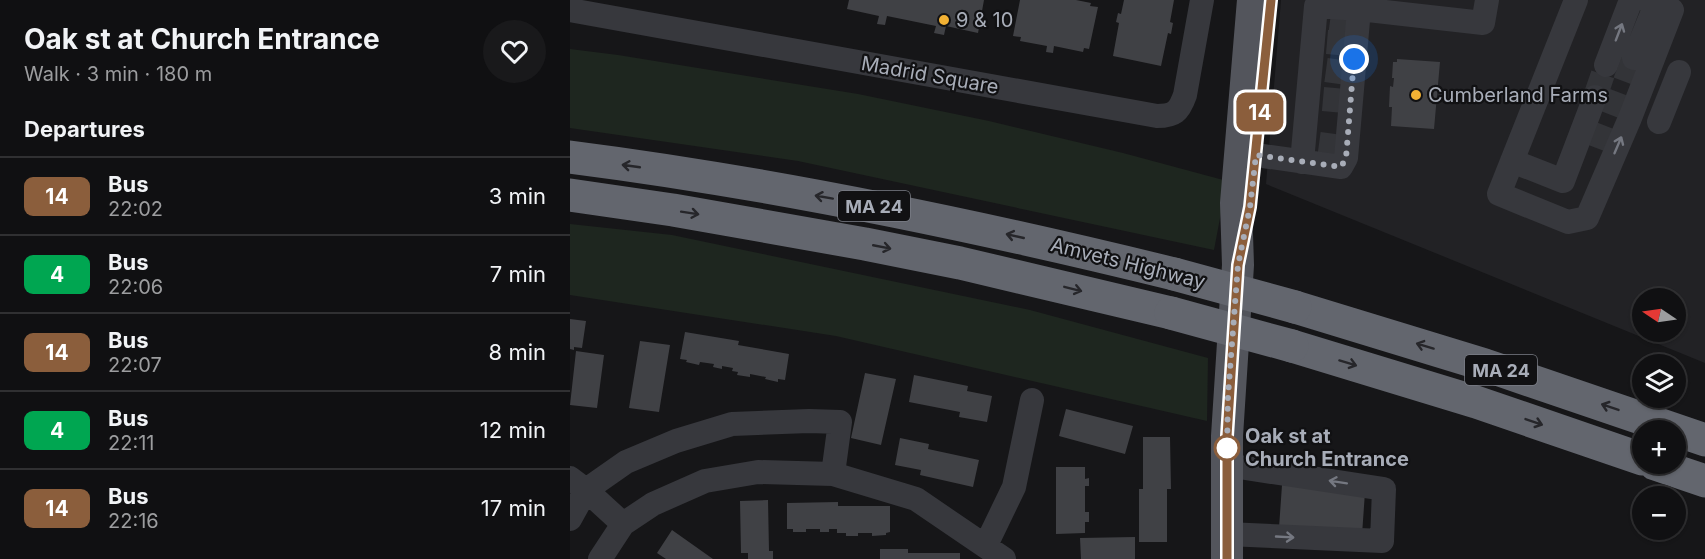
<!DOCTYPE html>
<html lang="en">
<head>
<meta charset="utf-8">
<style>
  body { margin:0; font-family:Inter,sans-serif; background:#19191b; color:#f1f3f6; height:100vh; display:flex; flex-direction:column; font-size:22px; white-space:nowrap }
  * { box-sizing:border-box; margin:0 }
  p { font-size:20px; color:#9c9d9f }
  .icon { flex:none; width:33px; height:33px; fill:none; stroke:currentColor; stroke-width:2; stroke-linecap:round; stroke-linejoin:round }
  .map { position:relative; flex:1; overflow:hidden }
  .details { display:flex; flex-direction:column; background:#101012; width:570px }
  .details>* { flex:none }
  .badge { padding:0 12px; border-radius:9px; font-size:21px; line-height:39px }
  .needle { width:39px; rotate:283deg }
  .tools { position:absolute; left:1062px; top:288px; display:grid; gap:12px }
  .tools a { display:grid; place-items:center; width:54px; height:54px; border-radius:50%; background:#101012; box-shadow:0 2px 4px #0004,0 0 0 2px #303032; font-size:30px }
  .you { position:absolute; width:30px; height:30px; margin:-15px; border:4px solid #fff; border-radius:50%; background:#1a73e8; box-shadow:0 0 0 9px #1a73e833 }
  .map>.badge { position:absolute; translate:-50% -50%; box-shadow:0 0 0 3px #fff }
  h2 { padding:0 24px; font-size:22px; line-height:54px }
  .round { display:grid; place-items:center; flex:none; width:63px; height:63px; border-radius:32px; background:#19191b }
  .headline { display:flex; align-items:center; justify-content:space-between; height:102px; padding:0 24px }
  h1 { font-size:28px; font-weight:700; line-height:45px }
  ul { padding:0; list-style:none }
  li { display:flex; align-items:center; gap:18px; height:78px; padding:0 24px; border-top:2px solid #303032 }
  li div { flex:1 }
  li b { display:block; font-size:22px }
  li em { font-style:normal }
  li .badge { min-width:66px; font-weight:700; text-align:center }
  main { display:flex; flex:1; min-height:0 }
  .map>svg:first-child { display:block }
  .built { fill:#222225; fill-rule:evenodd }
  .green { fill:#1e261f }
  .building { fill:#404145 }
  .lines { fill:none; stroke-linecap:round; stroke-linejoin:round }
  .minor-tunnel { stroke:#333438; stroke-width:24; stroke-dasharray:24 12; stroke-linecap:butt }
  .minor { stroke:#37383d; stroke-width:24 }
  .major { stroke:#53555c; stroke-width:32 }
  .highway { stroke:#63666e; stroke-width:33 }
  .highway-bridge { stroke:#63666e; stroke-width:33 }
  .oneway { stroke:#757881 }
  .oneway2 { stroke:#26262a }
  .line-casing { stroke:#fff; stroke-width:14 }
  .line { stroke:#8b5e3c; stroke-width:9 }
  .walk { stroke:#a8adb8; stroke-width:6; stroke-dasharray:0 10.8 }
  .poi-dot { fill:#f2b134; stroke:#111113; stroke-width:2 }
  .stop-dot { fill:#fff; stroke:#8b5e3c; stroke-width:3 }
  .labels { text-anchor:middle; dominant-baseline:central; stroke-width:4.5; stroke-linejoin:round; paint-order:stroke }
  .shield { fill:#111113; stroke:#7b7e86; stroke-width:1.5 }
  .shield-label { font-size:18px; font-weight:bold; fill:#a8adb8 }
  .poi-label { font-size:20px; fill:#a8adb8; stroke:#111113; text-anchor:start }
  .street-label { font-size:20px; fill:#a8adb8; stroke:#111113 }
  .stop-label { font-size:20px; font-weight:bold; fill:#a8adb8; stroke:#111113; text-anchor:start }
</style>
</head>
<body>
<main>
<section class="details">
<div class="headline"><div><h1>Oak st at Church Entrance</h1><p>Walk · 3 min · 180 m</p></div><a class="round"><svg class="icon" aria-label="heart" viewBox="0 0 24 24"><path d="M12 20l-8-8c-3-5 5-10 8-4 3-6 11-1 8 4z"/></svg></a></div>
<h2>Departures</h2>
<ul>
<li><span class="badge" style="background:#8b5e3c;color:#fff">14</span><div><b>Bus</b><p>22:02</p></div><em>3 min</em></li>
<li><span class="badge" style="background:#00a651;color:#fff">4</span><div><b>Bus</b><p>22:06</p></div><em>7 min</em></li>
<li><span class="badge" style="background:#8b5e3c;color:#fff">14</span><div><b>Bus</b><p>22:07</p></div><em>8 min</em></li>
<li><span class="badge" style="background:#00a651;color:#fff">4</span><div><b>Bus</b><p>22:11</p></div><em>12 min</em></li>
<li><span class="badge" style="background:#8b5e3c;color:#fff">14</span><div><b>Bus</b><p>22:16</p></div><em>17 min</em></li>
</ul>
</section>
<div class="map">
<svg width="1135" height="559" viewBox="0 0 1135 559">
  <rect width="100%" height="100%" fill="#161618"/>
  <!-- built -->
  <path class="built" d="M711,0H1135V363L696,184ZM1072,298H1106V332H1072Z"/>
  <!-- green -->
  <path class="green" d="M0,49L48,55L288,94L419,121L553,153L657,181L644,250L228,161L0,128Z
    M0,224L102,235L460,310L638,358L637,421L266,336L0,295Z"/>
  <!-- building -->
  <path class="building" d="M279,0H414L408,33L376,26L374,35L364,33L366,26L317,16L315,25L307,24L309,16L277,9Z
    M450,0H506L521,3L520,6L528,7L519,49L514,48L513,52L484,46L483,53L476,52L477,46L450,41L451,37L443,36Z
    M554,0H604L600,22L603,23L601,34L598,33L591,66L543,56L549,23L546,22L548,13L551,14Z
    M827,59L870,62L864,129L821,126L822,107H819L820,86L823,87L824,78H822L823,62H827Z
    M0,319L16,321L12,348L4,347V350L0,349Z
    M115,332L169,341L168,345L219,354L215,380L208,379V382L195,379L196,377L180,374V377L167,375L168,372L162,371L163,368L152,366V369L143,367L144,364L130,362L129,365L116,362L117,360L110,359Z
    M70,341L100,345L89,412L59,408Z
    M6,351L34,355L27,408L0,405Z
    M295,373L326,379L311,445L281,438Z
    M344,375L398,386L397,391L422,396L417,422L389,417L390,412L339,402Z
    M496,409L563,426L555,454L489,436Z
    M573,437H600L601,489H597V542H569V489H573Z
    M330,438L359,444L358,449L409,460L403,487L350,475L351,470L325,465Z
    M486,467H515V479L519,478V486H515V512H519V522H515V533L486,534Z
    M712,485L795,492L792,535L709,528Z
    M198,500L199,551H203V559H178V553H171L170,501Z
    M268,502V506H320V532L316,533V535L302,536V533H288V536H276V533H267V529H259V532H250V529H236V532H223V529H217V503Z
    M102,530L143,559H96L87,553Z
    M565,537V559H511L510,538Z
    M310,549H338V553H390V559H310Z"/>
  <g class="lines">
    <!-- minor-tunnel -->
    <path class="minor-tunnel" d="M760,21L783,24
      M757,42L780,44
      M756,70L778,73
      M1025,97L1036,65
      M753,99L775,101
      M749,144L771,147
      M1029,149L1064,58"/>
    <!-- minor -->
    <path class="minor" d="M1006,0L929,194L998,222L1017,218L1060,118L1102,10L1076,0
      M0,10L587,116C604,116 609,112 615,95L632,0
      M1064,58L1086,4
      M1036,65L1061,0
      M1089,122L1109,72
      M686,155L771,167L776,158L789,9L913,23L917,0
      M942,161L993,181L1025,97
      M732,162L746,6L789,9L790,0
      M656,465L814,489L812,541L657,534
      M0,478L16,490L56,462L106,441L162,424L239,421L270,422L263,474
      M0,519L16,490L53,524
      M416,545L444,487L462,400
      M30,559L53,524L83,504L135,481L188,472L263,474L346,499L434,559"/>
    <!-- major -->
    <path class="major" d="M657,559V436L668,265L666,203L683,0"/>
    <!-- highway -->
    <path class="highway" d="M0,157C204,183 405,225 604,274
      M0,195L103,210L295,244L390,263L601,313
      M725,307L915,365L1135,440
      M722,346L906,402L1072,459
      M1085,464L1135,481"/>
    <!-- highway-bridge -->
    <path class="highway-bridge" d="M604,274L725,307
      M601,313L722,346"/>
  </g>
  <!-- one-way arrows -->
  <defs><path id="oneway-shaft" d="M-6 0H5M1.5-3L5.5 0L1.5 3" fill="none" stroke-width="1.6" stroke-linecap="round" stroke-linejoin="round" transform="scale(1.5)"/></defs>
  <g class="oneway">
    <use href="#oneway-shaft" transform="translate(1049 32) rotate(-69)"/>
    <use href="#oneway-shaft" transform="translate(1048 145) rotate(-67)"/>
    <use href="#oneway-shaft" transform="translate(768 482) rotate(-171)"/>
    <use href="#oneway-shaft" transform="translate(715 537) rotate(3)"/>
  </g>
  <g class="oneway2">
    <use href="#oneway-shaft" transform="translate(61 166) rotate(-172)"/>
    <use href="#oneway-shaft" transform="translate(254 197) rotate(-170)"/>
    <use href="#oneway-shaft" transform="translate(120 213) rotate(9)"/>
    <use href="#oneway-shaft" transform="translate(445 236) rotate(-167)"/>
    <use href="#oneway-shaft" transform="translate(312 247) rotate(11)"/>
    <use href="#oneway-shaft" transform="translate(503 289) rotate(14)"/>
    <use href="#oneway-shaft" transform="translate(855 346) rotate(-163)"/>
    <use href="#oneway-shaft" transform="translate(778 363) rotate(17)"/>
    <use href="#oneway-shaft" transform="translate(1040 407) rotate(-161)"/>
    <use href="#oneway-shaft" transform="translate(964 422) rotate(19)"/>
  </g>
  <g class="lines">
    <!-- line casing -->
    <g class="line-casing">
      <path id="line" d="M657,559V436L668,265L680,207L701,0"/>
    </g>
    <!-- line -->
    <use href="#line" class="line"/>
    <!-- walk -->
    <path class="walk" d="M657,448V450L658,396L668,265L680,207L686,155L771,167L776,158L784,59"/>
  </g>
  <!-- markers -->
  <g class="poi-dot">
    <circle cx="374" cy="20" r="6"/>
    <circle cx="846" cy="95" r="6"/>
  </g>
  <circle class="stop-dot" cx="657" cy="448" r="12"/>
  <g class="labels">
    <!-- shield labels -->
    <g class="shield">
      <rect x="268" y="191" width="72" height="30" rx="4.5"/>
      <rect x="895" y="355" width="72" height="30" rx="4.5"/>
    </g>
    <g class="shield-label">
      <text x="304" y="206">MA 24</text>
      <text x="931" y="370">MA 24</text>
    </g>
    <!-- poi labels -->
    <g class="poi-label">
      <text x="386" y="20">9 &amp; 10</text>
      <text x="858" y="95">Cumberland Farms</text>
    </g>
    <!-- street labels -->
    <g class="street-label">
      <text transform="translate(360 75) rotate(10)">Madrid Square</text>
      <text transform="translate(558 263) rotate(14)">Amvets Highway</text>
    </g>
    <!-- stop labels -->
    <g class="stop-label">
      <text x="675" y="436">Oak st at<tspan x="675" dy="23">Church Entrance</tspan></text>
    </g>
  </g>
</svg>
<div class="tools">
<a><svg class="needle" viewBox="-14 -14 28 28"><path d="M0-13l5 13h-10z" fill="#e53935"/><path d="M0 13l5-13h-10z" fill="#9c9d9f"/></svg></a>
<a><svg class="icon" aria-label="layers" viewBox="0 0 24 24"><path d="M12 4l9 5-9 5-9-5zM3 14l9 5 9-5"/></svg></a>
<a>+</a>
<a>−</a>
</div>
<div class="you" style="left:784px;top:59px"></div>
<b class="badge" style="left:690px;top:112px;background:#8b5e3c;color:#fff">14</b>
</div>
</main>
</body>
</html>
